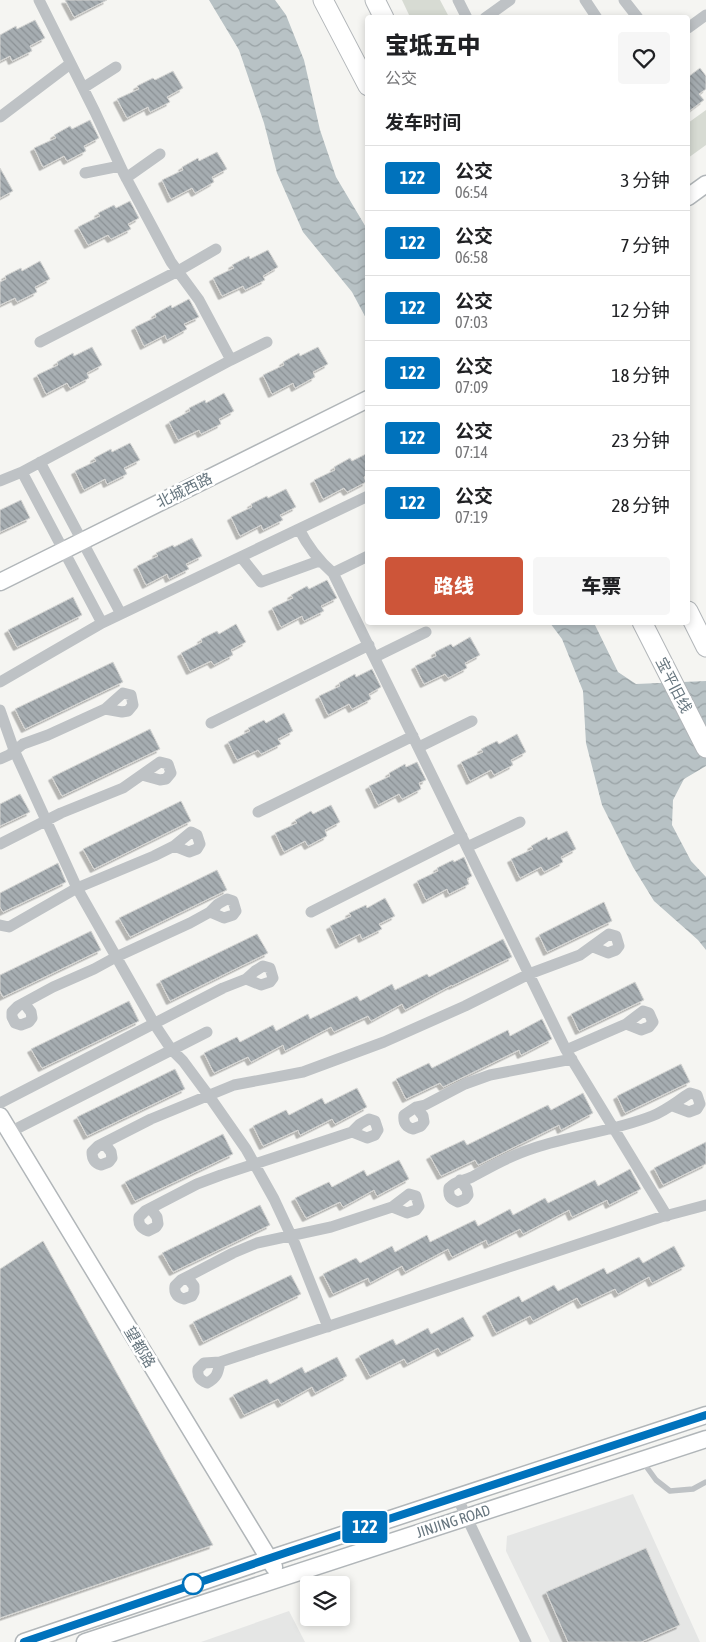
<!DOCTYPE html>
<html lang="zh">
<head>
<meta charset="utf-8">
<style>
  body { margin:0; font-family:"Asap Condensed","Noto Sans SC",sans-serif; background:#f6f6f6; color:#202124; height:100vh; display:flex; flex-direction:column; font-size:19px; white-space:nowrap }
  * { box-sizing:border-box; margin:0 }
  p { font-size:16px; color:#757577 }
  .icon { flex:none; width:28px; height:28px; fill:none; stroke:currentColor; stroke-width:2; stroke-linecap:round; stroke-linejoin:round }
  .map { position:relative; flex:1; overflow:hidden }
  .drawer { position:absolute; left:365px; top:15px; width:325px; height:610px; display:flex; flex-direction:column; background:#fff; border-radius:5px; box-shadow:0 2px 8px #0003 }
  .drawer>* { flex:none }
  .badge { padding:0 10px; border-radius:4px; font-size:18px; line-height:32px }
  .controls { position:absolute; left:300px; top:1576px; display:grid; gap:10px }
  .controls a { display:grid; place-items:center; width:50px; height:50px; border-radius:5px; background:#fff; box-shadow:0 2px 8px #0003; font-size:25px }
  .map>.badge { position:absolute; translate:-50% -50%; box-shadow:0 0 0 2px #fff }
  h2 { padding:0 20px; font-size:19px; line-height:45px }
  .round { display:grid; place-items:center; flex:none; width:52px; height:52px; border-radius:5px; background:#f6f6f6 }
  .head { display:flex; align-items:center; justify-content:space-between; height:85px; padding:0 20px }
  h1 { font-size:24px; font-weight:800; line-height:38px }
  .button { display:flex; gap:10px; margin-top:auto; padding:10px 20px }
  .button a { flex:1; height:58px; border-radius:5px; background:#cd5539; color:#fff; font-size:20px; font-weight:800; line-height:58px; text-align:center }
  .button a+a { background:#f6f6f6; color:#202124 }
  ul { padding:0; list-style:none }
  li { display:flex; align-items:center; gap:15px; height:65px; padding:0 20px; border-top:1px solid #e0e0e0 }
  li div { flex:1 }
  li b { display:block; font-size:19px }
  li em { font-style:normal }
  li .badge { min-width:55px; font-weight:700; text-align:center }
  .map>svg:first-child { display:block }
  .built { fill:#e5e6e5 }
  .green { fill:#d7dbd3 }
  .water { fill:url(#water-waves) }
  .building { fill:url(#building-back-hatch); stroke:#d6d6d4; filter:url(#shadow) }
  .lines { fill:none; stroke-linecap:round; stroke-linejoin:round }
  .secondary-casing { stroke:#b1b6b9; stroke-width:19 }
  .primary-casing { stroke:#b2b6b9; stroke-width:21 }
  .lane { stroke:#bec2c5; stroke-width:5.5 }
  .street { stroke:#bec2c5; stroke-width:11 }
  .secondary { stroke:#fff; stroke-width:16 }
  .primary { stroke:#fff; stroke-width:19 }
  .line-casing { stroke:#fff; stroke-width:11 }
  .line { stroke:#0072bc; stroke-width:8 }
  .stop-dot { fill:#fff; stroke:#0072bc; stroke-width:2.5 }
  .labels { text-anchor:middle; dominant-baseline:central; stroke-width:5; stroke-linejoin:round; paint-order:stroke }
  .street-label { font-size:15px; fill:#67767f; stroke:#fff }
</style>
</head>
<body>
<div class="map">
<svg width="706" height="1642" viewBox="0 0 706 1642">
  <defs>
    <pattern id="water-waves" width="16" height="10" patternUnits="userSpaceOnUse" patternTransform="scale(1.25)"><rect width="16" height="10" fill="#b8c2c5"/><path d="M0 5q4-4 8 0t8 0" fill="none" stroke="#99a2a5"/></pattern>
    <pattern id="building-back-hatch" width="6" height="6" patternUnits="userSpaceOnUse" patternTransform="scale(1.25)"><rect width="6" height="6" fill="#a6adb1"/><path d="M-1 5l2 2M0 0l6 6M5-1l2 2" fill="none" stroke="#8b9195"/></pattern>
    <filter id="shadow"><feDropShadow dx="-3.5" dy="3.5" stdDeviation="0" flood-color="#0004"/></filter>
  </defs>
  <rect width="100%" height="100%" fill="#f5f5f2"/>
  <!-- built -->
  <path class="built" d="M633,1494L700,1642H550L506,1551L507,1536Z
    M289,1611L305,1642H201Z"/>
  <!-- green -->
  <path class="green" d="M402,0H440L449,17H410Z
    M706,110V145L688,158V123Z"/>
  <!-- water -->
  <path class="water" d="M209,0H275L286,15L304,60L320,130L336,177L367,229V320L352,292L303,232L277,173L264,123L239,50Z
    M550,623H594L618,672L636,684L706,681V766L684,779L673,800L672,825L691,861L706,877V950L698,940L654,901L633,867L602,805L586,743L583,691L562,639Z"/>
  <!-- building -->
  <path class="building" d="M65,0H107L74,17Z
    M35,20L45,38L30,46L32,51L12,61L10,56L0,61V35L16,26L17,29Z
    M700,68L706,76V89L699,94L704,100L688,112V77Z
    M173,71L183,88L167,97L170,102L150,112L148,107L127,118L117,99L139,89L137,86L153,78L155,80Z
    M90,120L99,138L84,146L86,151L67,161L64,156L43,167L34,148L56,138L54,135L70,126L72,129Z
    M217,152L227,169L212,177L214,182L195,193L192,188L171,199L162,180L183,170L182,167L198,158L199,161Z
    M0,168L13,191L0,198Z
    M130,201L139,218L128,224L131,229L111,239L108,235L88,245L78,227L100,216L98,213L114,205L116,208Z
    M268,250L278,267L263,276L265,280L245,290L243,286L222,296L213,278L234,268L232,265L249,256L250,259Z
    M40,261L50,279L35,287L37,292L17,302L15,298L0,305V282L6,279L5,276L21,268L22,271Z
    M189,299L199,317L184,324L187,329L167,340L165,335L144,346L135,327L156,317L155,314L171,305L172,308Z
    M92,347L102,365L87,373L89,378L70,388L67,383L46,394L37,375L58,365L57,362L73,353L74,356Z
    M318,347L328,364L313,372L315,377L295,388L293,383L272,394L263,375L284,365L283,362L299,353L300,356Z
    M224,393L234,411L219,419L221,424L201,434L199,430L178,440L169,422L190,411L189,408L205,400L206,403Z
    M130,443L140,460L124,468L127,474L107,484L105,479L84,490L75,471L96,461L94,458L111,449L112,452Z
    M368,453V475L364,477L366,482L347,492L344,488L323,499L314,480L335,470L334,467L350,458L352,461Z
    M286,489L296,507L280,515L283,520L263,530L261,525L240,536L231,517L252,507L251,504L267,496L268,498Z
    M21,500L30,518L0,532V510Z
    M192,538L202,556L186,564L189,569L169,579L167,574L146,585L137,566L158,556L156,553L173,545L174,547Z
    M327,580L337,598L321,606L324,611L304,621L302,616L281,627L272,608L293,598L291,595L307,586L309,589Z
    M73,597L82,615L17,647L8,630Z
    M236,624L246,642L231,650L233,655L214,665L211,661L190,671L181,653L202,642L201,639L217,631L219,634Z
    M470,637L480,655L465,663L467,668L448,678L445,674L424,684L415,666L436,656L435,652L451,644L453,647Z
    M113,662L123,682L25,729L15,709Z
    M372,669L381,687L369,694L371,699L352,709L349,704L328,715L319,696L340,686L339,683L355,674L356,677Z
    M284,713L293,731L278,739L281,744L261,754L258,750L237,760L228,742L250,731L248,728L264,720L266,723Z
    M150,729L160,749L62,796L52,777Z
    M517,734L526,752L511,760L513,765L494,775L491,770L470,781L461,762L483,752L481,749L497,741L499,744Z
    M417,762L426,780L419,783L421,789L402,799L399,794L378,805L369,786L390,776L389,773L405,764L406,767Z
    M20,794L30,812L0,826V804Z
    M181,801L191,821L94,869L83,849Z
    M331,805L340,822L325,830L327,836L308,846L305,841L284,852L275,833L297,823L295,820L311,811L313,814Z
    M567,831L576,849L561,857L563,862L544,872L541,867L520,878L511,859L533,849L531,846L547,837L548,840Z
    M464,857L472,876L467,879L469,884L449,894L447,889L426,900L417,881L438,871L437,868L453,860L454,862Z
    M58,863L66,882L3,912L0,907V893Z
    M217,870L227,890L130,937L119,918Z
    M385,898L395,916L379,924L382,929L362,939L360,934L339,945L330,926L351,916L349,913L366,905L367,908Z
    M604,902L612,921L547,952L539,935Z
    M91,931L101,950L3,997L0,991V975Z
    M257,934L268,953L170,1001L160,981Z
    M503,939L512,957L452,986V985L405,1010L402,1004L371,1021L368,1016L334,1032L331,1027L285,1051L283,1045L251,1062L248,1057L214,1073L204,1053L237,1037L240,1042L273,1025L276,1031L308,1014L310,1019L357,996L360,1001L392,984L395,990L427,974L429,977Z
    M635,982L644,1000L579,1031L571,1014Z
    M129,1001L139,1021L42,1068L31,1049Z
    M542,1019L552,1039L521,1055L519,1050L443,1087L440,1083L406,1099L396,1079L429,1063L432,1068L508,1030L510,1036Z
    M681,1064L690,1082L625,1113L617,1096Z
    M175,1069L185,1089L87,1136L77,1117Z
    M357,1088L367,1107L335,1124L332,1119L300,1135L298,1130L263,1146L253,1126L286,1110L289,1115L322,1098L325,1104Z
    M583,1093L593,1113L561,1130L559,1125L478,1165L475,1160L441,1176L430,1156L464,1140L467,1145L548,1105L551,1110Z
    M223,1134L233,1154L135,1201L125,1182Z
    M706,1142V1164L663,1185L654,1168Z
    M399,1160L409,1179L377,1196L374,1190L343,1207L340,1202L306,1218L295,1198L329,1182L332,1187L364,1170L367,1176Z
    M630,1169L641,1189L609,1205L607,1200L572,1217L569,1210L523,1234L520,1229L488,1245L486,1240L452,1257L448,1249L405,1272L402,1266L370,1283L368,1278L333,1294L323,1274L356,1258L360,1263L392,1246L395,1252L427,1235L430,1242L475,1220L478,1226L510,1209L513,1215L545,1198L548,1203L595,1180L598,1186Z
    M260,1205L270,1225L173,1272L162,1253Z
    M43,1241L213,1545L0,1618V1269Z
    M674,1246L685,1266L652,1283L649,1277L618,1294L615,1289L581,1305L577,1298L533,1321L530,1316L496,1333L486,1313L519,1296L522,1302L554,1285L558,1291L604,1268L607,1274L639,1257L643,1263Z
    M291,1275L301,1294L203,1342L193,1322Z
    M463,1317L474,1336L441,1353L438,1348L407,1364L404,1359L370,1376L359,1356L393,1339L396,1345L428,1328L431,1334Z
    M337,1357L347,1376L315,1393L312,1387L281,1404L278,1399L244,1415L233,1395L267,1379L270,1384L302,1367L305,1373Z
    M646,1548L680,1625L641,1642H568L546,1592Z"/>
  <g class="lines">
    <!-- secondary casing -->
    <g class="secondary-casing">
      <path id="secondary" d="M688,197L706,184
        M0,582L368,399
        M0,1116L274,1567
        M24,1642L269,1559L706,1415
        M85,1642L706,1439"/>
    </g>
    <!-- primary casing -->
    <g class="primary-casing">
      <path id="primary" d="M323,0L368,86
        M375,0L384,18
        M688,611L706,647
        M642,622L706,748"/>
    </g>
    <!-- lane -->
    <path class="lane" d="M643,1462L656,1480L670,1491L693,1489L706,1482"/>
    <!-- street -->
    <path class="street" d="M458,0L467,18
      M585,0L597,18
      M624,0L638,18
      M485,18L510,0
      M688,28L706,15
      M83,88L116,67
      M0,117L70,64
      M85,173L120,166
      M126,178L160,154
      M40,342L178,271L216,249
      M231,360L267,342
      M40,462L121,614
      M22,472L102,623
      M0,481L22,472L231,360L199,300L171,262L124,174L95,112L39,0
      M299,529C308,547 318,560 333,573L368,556
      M241,557L261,582L319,561
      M333,573L566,1050L667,1216
      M375,657L426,632
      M0,682L102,623L368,496
      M0,710L14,750L77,888L155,1025L171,1049L183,1061L209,1096L246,1149L274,1199L295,1244L328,1327
      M211,723L369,645
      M419,747L472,721
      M0,759L9,755L23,744L48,735L105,709L123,693L131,695L133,705L128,711L122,712L105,709
      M258,812L413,736
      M0,844L61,813L123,788L160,762L168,764L171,773L166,779L160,780L142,775
      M467,847L520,822
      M311,912L462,836
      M0,925L9,927L77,888L154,856L174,846L191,832L197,835L200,844L197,849L189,852L174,846
      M24,1003L31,1012L32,1018L29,1022L21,1025L15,1023L12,1017V1012L18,1006L53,987L94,969L116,957L190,923L210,912L218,904L227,899L233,901L236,911L233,915L224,918L210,912
      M566,1050L626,1024L643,1011L649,1013L653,1022L649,1027L641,1030L626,1024
      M0,1103L223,988L246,979L255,971L263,966L270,968L273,978L270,982L261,985L246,979
      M416,1107L423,1116L424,1122L421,1126L413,1129C406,1127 403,1123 404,1115L416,1107L425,1105L465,1084L490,1075L572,1059
      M10,1132L207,1032
      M104,1143L111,1152L112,1158L109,1162L101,1165C94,1163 92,1159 92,1152L98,1146L151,1119L234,1085L303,1072L384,1042L465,1006L529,974L580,955L609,934L616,936L619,946L616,950L608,953L593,947
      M460,1180L467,1189L468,1195L465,1199L458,1202C450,1199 448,1196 449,1188C458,1179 462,1182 472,1177C492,1166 512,1155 534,1148C573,1135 614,1131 652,1116C667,1110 677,1101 690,1093L697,1095L700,1104L697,1109L689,1112L673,1106
      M151,1209L157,1217L158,1224L156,1227L148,1231C141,1228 138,1225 139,1217L145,1211L197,1184L221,1175L352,1132L360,1124L369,1119L375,1121L378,1130L375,1135L367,1138L352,1132
      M187,1277L194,1286V1292L192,1296L184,1299C177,1297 174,1293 175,1286L181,1280L233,1253L257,1243L331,1227L392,1207L409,1194L416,1196L419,1206L416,1210L407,1213L392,1207
      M220,1362C218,1373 217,1378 207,1383C200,1380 197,1377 198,1369L204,1363L220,1362L661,1217L706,1205
      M457,1497L526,1642"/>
    <!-- secondary -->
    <use href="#secondary" class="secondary"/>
    <!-- primary -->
    <use href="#primary" class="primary"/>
  </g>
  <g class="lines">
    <!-- line casing -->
    <g class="line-casing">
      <path id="line" d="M24,1642L288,1552L706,1415"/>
    </g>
    <!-- line -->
    <use href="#line" class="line"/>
  </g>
  <!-- markers -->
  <circle class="stop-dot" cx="193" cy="1584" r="10"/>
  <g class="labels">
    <!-- street labels -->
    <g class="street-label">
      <text transform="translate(184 490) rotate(-26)">北城西路</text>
      <text transform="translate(674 685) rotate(63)">宝平旧线</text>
      <text transform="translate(140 1347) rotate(59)">望都路</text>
      <text transform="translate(453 1521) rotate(-18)">JINJING ROAD</text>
    </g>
  </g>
</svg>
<div class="controls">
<a><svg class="icon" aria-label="layers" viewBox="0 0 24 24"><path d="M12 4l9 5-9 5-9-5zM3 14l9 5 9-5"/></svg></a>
</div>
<b class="badge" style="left:365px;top:1527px;background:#0072bc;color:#fff">122</b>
<section class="drawer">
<div class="head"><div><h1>宝坻五中</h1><p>公交</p></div><a class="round"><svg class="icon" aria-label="heart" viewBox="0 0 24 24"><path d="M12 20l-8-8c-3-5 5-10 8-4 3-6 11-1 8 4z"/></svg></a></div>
<h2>发车时间</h2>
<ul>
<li><span class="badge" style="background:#0072bc;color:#fff">122</span><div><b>公交</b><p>06:54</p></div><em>3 分钟</em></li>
<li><span class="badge" style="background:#0072bc;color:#fff">122</span><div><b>公交</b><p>06:58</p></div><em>7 分钟</em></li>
<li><span class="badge" style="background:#0072bc;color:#fff">122</span><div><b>公交</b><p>07:03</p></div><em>12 分钟</em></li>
<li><span class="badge" style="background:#0072bc;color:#fff">122</span><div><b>公交</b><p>07:09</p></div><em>18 分钟</em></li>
<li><span class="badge" style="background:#0072bc;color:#fff">122</span><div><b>公交</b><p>07:14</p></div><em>23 分钟</em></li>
<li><span class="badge" style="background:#0072bc;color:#fff">122</span><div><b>公交</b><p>07:19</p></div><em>28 分钟</em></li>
</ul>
<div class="button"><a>路线</a><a>车票</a></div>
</section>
</div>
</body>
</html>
